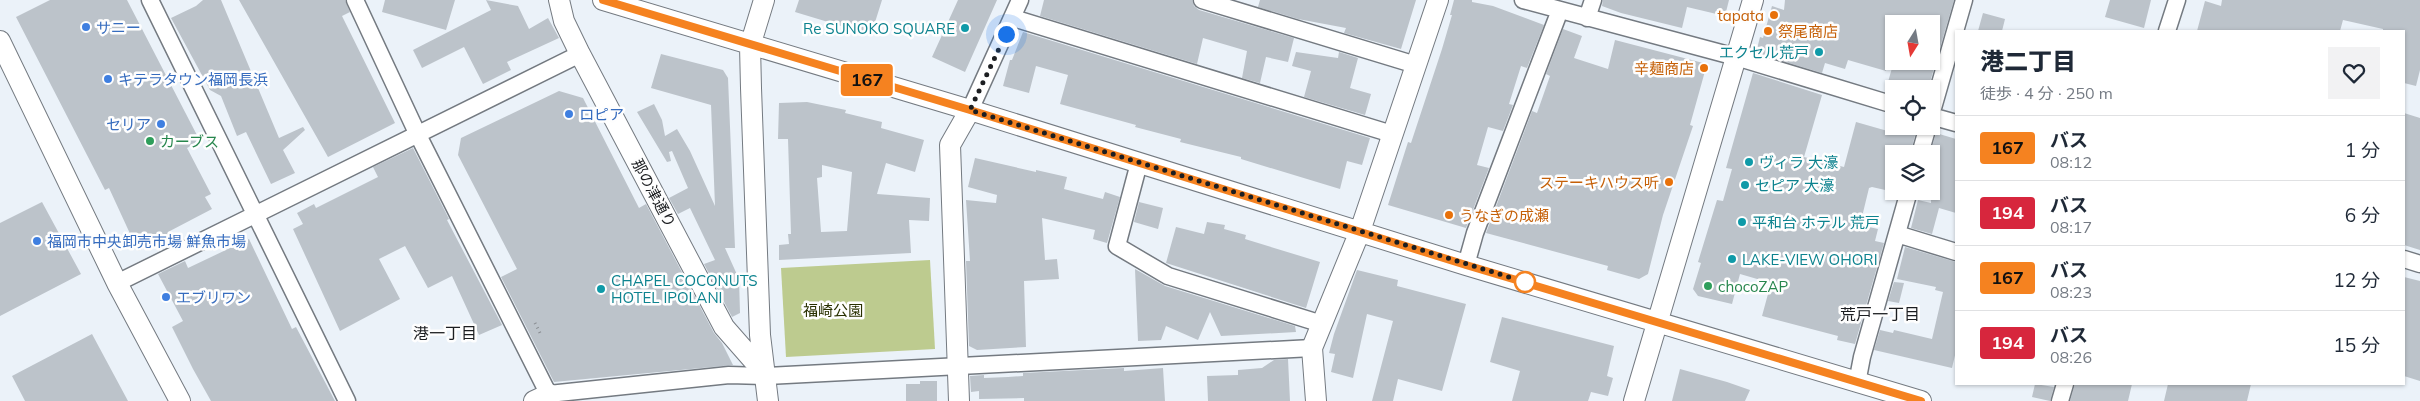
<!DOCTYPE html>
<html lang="ja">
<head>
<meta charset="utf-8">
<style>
  body { margin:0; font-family:Mulish,"Noto Sans JP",sans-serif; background:#f2f2f3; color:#1f2937; height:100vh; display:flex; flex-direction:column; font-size:19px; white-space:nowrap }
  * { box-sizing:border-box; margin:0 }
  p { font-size:16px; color:#747a83 }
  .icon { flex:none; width:28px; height:28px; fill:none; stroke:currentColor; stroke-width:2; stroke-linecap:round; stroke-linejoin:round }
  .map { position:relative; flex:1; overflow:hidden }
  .drawer { position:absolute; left:1955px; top:30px; width:450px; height:355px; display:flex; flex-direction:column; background:#fff; border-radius:0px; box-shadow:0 1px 4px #0004 }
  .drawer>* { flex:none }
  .badge { padding:0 10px; border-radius:4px; font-size:18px; line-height:32px }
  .needle { width:32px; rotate:191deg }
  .tools { position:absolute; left:1885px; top:15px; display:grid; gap:10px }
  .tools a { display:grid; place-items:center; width:55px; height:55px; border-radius:0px; background:#fff; box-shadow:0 1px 4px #0004; font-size:25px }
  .you { position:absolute; width:25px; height:25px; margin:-12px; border:4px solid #fff; border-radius:50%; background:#1a73e8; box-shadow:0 0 0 8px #1a73e833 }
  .map>.badge { position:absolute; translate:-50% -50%; box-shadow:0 0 0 2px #fff }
  .round { display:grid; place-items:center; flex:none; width:52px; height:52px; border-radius:0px; background:#f2f2f3 }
  .head { display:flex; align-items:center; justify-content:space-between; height:85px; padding:0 25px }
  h1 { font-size:24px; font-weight:800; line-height:38px }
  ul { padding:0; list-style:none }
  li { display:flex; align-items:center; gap:15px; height:65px; padding:0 25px; border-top:1px solid #e0e1e3 }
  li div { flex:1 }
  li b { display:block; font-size:19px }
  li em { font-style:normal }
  li .badge { min-width:55px; font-weight:700; text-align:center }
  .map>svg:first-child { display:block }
  .green { fill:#bdcb8f }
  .building { fill:#bcc3ca; fill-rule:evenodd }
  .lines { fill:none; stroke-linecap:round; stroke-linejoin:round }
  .minor-casing { stroke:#747a81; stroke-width:19 }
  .tertiary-casing { stroke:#747a81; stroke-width:22 }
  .path { stroke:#898d92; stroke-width:3; stroke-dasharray:1 4; stroke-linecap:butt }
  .minor { stroke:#fff; stroke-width:16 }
  .tertiary { stroke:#fff; stroke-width:20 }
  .line-casing { stroke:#fff; stroke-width:11 }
  .line { stroke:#f58220; stroke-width:8 }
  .walk { stroke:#1c1e21; stroke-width:5; stroke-dasharray:0 9 }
  .food-dot { fill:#e8710a; stroke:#fefefe; stroke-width:2 }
  .shop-dot { fill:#3f7fe0; stroke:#fefefe; stroke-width:2 }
  .culture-dot { fill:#0f9aa8; stroke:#fefefe; stroke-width:2 }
  .leisure-dot { fill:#2e9e5b; stroke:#fefefe; stroke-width:2 }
  .stop-dot { fill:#fff; stroke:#f58220; stroke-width:2.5 }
  .labels { text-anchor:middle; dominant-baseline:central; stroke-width:5; stroke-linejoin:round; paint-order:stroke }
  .food-label { font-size:15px; fill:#c56008; stroke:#fefefe; text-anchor:end }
  .shop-label { font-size:15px; fill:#366cbe; stroke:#fefefe; text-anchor:start }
  .culture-label { font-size:15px; fill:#0d838f; stroke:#fefefe; text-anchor:start }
  .leisure-label { font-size:15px; fill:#27864d; stroke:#fefefe; text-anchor:start }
  .street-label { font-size:15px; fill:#1c1e21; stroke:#fefefe }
  .park-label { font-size:15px; fill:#283000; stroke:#fefefe }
  .neighbourhood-label { font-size:16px; fill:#1c1e21; stroke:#fefefe }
</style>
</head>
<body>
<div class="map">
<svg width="2420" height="401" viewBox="0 0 2420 401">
  <rect width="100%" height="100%" fill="#ebf2f9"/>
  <!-- green -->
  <path class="green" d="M930,260L935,349L786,357L781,268Z"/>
  <!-- building -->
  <path class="building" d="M50,0H127L200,141L187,148L211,194L205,197L212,209L168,232L170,236L138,251L109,188L105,190L16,17Z
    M203,0H221L279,138L303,127L305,130L283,150L295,173L271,184L246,132L237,136L221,96L210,90L171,18L196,6Z
    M239,0H345L350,12L342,16L395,123L328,157Z
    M385,0H455L446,30L382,12Z
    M486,0L518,6L529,29L548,18L559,38L507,62L511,70L483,84L464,47L422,68L413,50L491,10Z
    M799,0H882L871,35L795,12Z
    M958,0H997L965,72L932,57Z
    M1044,0H1192L1194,6L1199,10L1294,38L1288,62L1266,57L1260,83L1242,78L1247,51L1203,38L1197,64L1040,16Z
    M1260,0H1416L1401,49L1344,33L1346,28L1298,19L1258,7Z
    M1454,0H1472V2L1493,6L1544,25L1527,68L1521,66L1509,104L1513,105L1503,131L1488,127L1477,165L1489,168L1466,228L1388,205L1408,142L1411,143L1442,49L1452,15H1450Z
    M1603,0H1729L1725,16L1687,7L1682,28L1621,13L1602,6Z
    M1785,0H1954L1928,89H1886L1894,61H1931V24H1894V43L1886,71L1848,60L1845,69L1825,63L1822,73L1756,53L1760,37L1763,38L1772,6L1784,10Z
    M2110,0H2151L2144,28L2105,17Z
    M2222,0H2420V70L2416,86L2404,83V31H2383V29L2343,20L2340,31H2197L2205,1L2221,6Z
    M1983,13L2005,19L2002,31H1978Z
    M1563,29L1582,36L1574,58L1608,69L1615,40L1707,64L1690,125L1693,126L1663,215L1648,274L1639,279L1607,270L1608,266L1486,233L1532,111L1537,113L1550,76L1546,74Z
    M1023,32L1370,138L1362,165L1347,161L1340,189L1241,159V157L1180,142L1181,139L1135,127L1136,125L1060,104L1068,75L1036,66L1029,93L1003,86L1010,60H1012Z
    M1296,52L1338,58L1339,52L1358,58L1350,88L1371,94L1365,115L1304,97L1311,71L1292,66Z
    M661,54L723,70L728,78L735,248H725L739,279L740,313L732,317L704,264L715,260L690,208L678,214L669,198L688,188L672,151L669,152L671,161L667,162L637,112L654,104L662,120L665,136L677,129L690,151L715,206L711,105L651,88Z
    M1753,73L1822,95L1804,157L1844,167L1856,122L1891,132L1893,125L1916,132L1910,154H1894V192L1872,187L1869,188L1860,225L1878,229L1875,241L1884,243L1855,344L1837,340L1838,336L1762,316L1771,283L1740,274L1732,304L1698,296L1693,289L1701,263L1698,262L1717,200L1723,201L1732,169L1726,168Z
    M559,91L583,98L639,208L646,204L714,333L722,343L733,365L554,382L501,277L517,269L458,155L461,138Z
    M807,102L846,110L845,113L882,122L881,128L924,140L915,172L886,163L877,194L930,198L929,221L909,220L911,253L779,260V245L789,244L788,234H791L788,139H778L779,103ZM822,165L852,172L847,231L821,232L817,178L822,177Z
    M2404,113L2420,118V250L2404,245Z
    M1936,133L1956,139V213L1939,208L1932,234L1911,228L1918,200L1931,203L1930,154Z
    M413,148L449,219L447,220L502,325L479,335L452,276L428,288L405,246L379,259L400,299L340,331L293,229L303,224L297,213L314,204L316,208L378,177L373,167Z
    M975,158L1036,172V170L1067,177L1064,189L1103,199L1105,192L1120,197L1107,243L1093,239L1095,230L1042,218L1045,260L1057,259L1059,279L1024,281L1026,347L977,350L969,346L966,261H970L966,200L996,203L997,195L968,187Z
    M42,202L81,274L0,316V223Z
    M1139,202L1163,208L1158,229L1134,222Z
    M1207,222L1225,225L1224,229L1246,235L1245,239L1320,262L1306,308L1166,263L1176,227L1204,234Z
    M249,239L292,329L296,327L335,401H211L193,369L172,327L183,321L158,274L185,261L188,268Z
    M1905,247L1956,262V351L1952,368L1874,350L1880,330L1893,333L1894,330L1932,339L1943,292L1935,290L1936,287L1897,279Z
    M1135,269L1165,286L1295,326L1296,332L1221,336L1210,312L1198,340L1166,326L1161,340L1138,341Z
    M1357,270L1398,280L1397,286L1466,304L1442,391L1398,379L1393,401H1372L1393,321L1367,314L1353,378L1331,372L1335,354L1329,353L1334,334Z
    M2404,277L2420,281V381L2404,376Z
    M1894,282L1904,283L1899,303L1888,301Z
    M1502,317L1614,346L1607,376L1613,378L1608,396L1591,392L1588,401H1512L1520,371L1490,362Z
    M92,334L128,401H25L12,376Z
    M1288,359L1290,401H1208L1207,376L1238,375V370L1262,368L1274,360Z
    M1124,368V371L1163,368L1165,401H1024V398L979,399V391L971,392L970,376L984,375V378L1008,377L1023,376V373Z
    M1680,369L1727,382L1750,390L1745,401H1672Z
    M920,381H937V401H906V384H920Z
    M2035,384L2054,387L2050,401L2032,397Z
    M2075,384H2132L2128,401H2070Z
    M2168,384H2251L2247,401H2164Z"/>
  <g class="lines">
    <!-- minor casing -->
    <g class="minor-casing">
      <path id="minor" d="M150,0L347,401
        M355,0L418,135L552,401
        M1202,0L1416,65
        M1523,0L1736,57L1894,105
        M1013,18L1392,134
        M1587,18L1593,0
        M2167,31L2177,0
        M970,110L1020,0
        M1931,115L1964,0
        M1931,116L1956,123
        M1920,154L1928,126
        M1139,163L1117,246L1168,276L1322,324
        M1897,234L1956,252
        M2404,259L2420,264
        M1466,265L1475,233L1560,10
        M117,283L580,54
        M1857,383L1862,357L1909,191
        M549,394L729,375L767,376L1312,348
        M2060,401L2065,384"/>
    </g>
    <!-- tertiary casing -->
    <g class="tertiary-casing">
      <path id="tertiary" d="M559,0L564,21L580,54L724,327L767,376
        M603,0L970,110L1466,265L1921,401
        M764,0L750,46L751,88L760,335L768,401
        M0,41L117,283L180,401
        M534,401L549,394
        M959,401L950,145L970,110
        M1316,401L1312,348L1360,231L1438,0
        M1634,401L1753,0"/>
    </g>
    <!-- path -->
    <path class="path" d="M535,323L540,333L537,335"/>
    <!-- minor -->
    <use href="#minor" class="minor"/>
    <!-- tertiary -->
    <use href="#tertiary" class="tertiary"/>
  </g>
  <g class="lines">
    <!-- line casing -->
    <g class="line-casing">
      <path id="line" d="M603,0L970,110L1466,265L1921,401"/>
    </g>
    <!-- line -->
    <use href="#line" class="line"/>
    <!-- walk -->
    <path class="walk" d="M1006,34L970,110L1525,282"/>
  </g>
  <!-- markers -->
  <g class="food-dot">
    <circle cx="1774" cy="15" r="5"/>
    <circle cx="1768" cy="31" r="5"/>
    <circle cx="1704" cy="68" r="5"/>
    <circle cx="1669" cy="182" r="5"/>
    <circle cx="1449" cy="215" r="5"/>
  </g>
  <g class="shop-dot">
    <circle cx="86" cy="27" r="5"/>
    <circle cx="108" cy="79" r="5"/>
    <circle cx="569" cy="114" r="5"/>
    <circle cx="161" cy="124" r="5"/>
    <circle cx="37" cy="241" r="5"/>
    <circle cx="166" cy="297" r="5"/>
  </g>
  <g class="culture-dot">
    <circle cx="965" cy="28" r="5"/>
    <circle cx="1819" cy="52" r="5"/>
    <circle cx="1749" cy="162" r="5"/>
    <circle cx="1745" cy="185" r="5"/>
    <circle cx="1742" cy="222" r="5"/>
    <circle cx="1732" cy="259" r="5"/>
    <circle cx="601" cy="289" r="5"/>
  </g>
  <g class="leisure-dot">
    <circle cx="150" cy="141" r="5"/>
    <circle cx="1708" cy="286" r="5"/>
  </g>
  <circle class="stop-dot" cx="1525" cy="282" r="10"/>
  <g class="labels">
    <!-- food labels -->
    <g class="food-label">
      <text x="1764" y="15">tapata</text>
      <text x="1778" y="31" text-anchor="start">祭尾商店</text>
      <text x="1694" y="68">辛麺商店</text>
      <text x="1659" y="182">ステーキハウス听</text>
      <text x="1459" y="215" text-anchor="start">うなぎの成瀬</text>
    </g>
    <!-- shop labels -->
    <g class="shop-label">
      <text x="96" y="27">サニー</text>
      <text x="118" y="79">キテラタウン福岡長浜</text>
      <text x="579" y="114">ロピア</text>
      <text x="151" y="124" text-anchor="end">セリア</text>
      <text x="47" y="241">福岡市中央卸売市場 鮮魚市場</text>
      <text x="176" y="297">エブリワン</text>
    </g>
    <!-- culture labels -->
    <g class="culture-label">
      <text x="955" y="28" text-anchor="end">Re SUNOKO SQUARE</text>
      <text x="1809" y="52" text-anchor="end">エクセル荒戸</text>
      <text x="1759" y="162">ヴィラ 大濠</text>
      <text x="1755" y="185">セピア 大濠</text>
      <text x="1752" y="222">平和台 ホテル 荒戸</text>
      <text x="1742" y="259">LAKE-VIEW OHORI</text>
      <text x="611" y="280">CHAPEL COCONUTS<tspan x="611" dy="17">HOTEL IPOLANI</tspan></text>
    </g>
    <!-- leisure labels -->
    <g class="leisure-label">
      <text x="160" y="141">カーブス</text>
      <text x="1718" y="286">chocoZAP</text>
    </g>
    <!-- street labels -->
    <g class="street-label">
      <text transform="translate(654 193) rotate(62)">那の津通り</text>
    </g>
    <!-- park labels -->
    <g class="park-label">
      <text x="833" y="310">福崎公園</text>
    </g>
    <!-- neighbourhood labels -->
    <g class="neighbourhood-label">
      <text x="1880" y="314">荒戸一丁目</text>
      <text x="445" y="333">港一丁目</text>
    </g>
  </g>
</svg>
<div class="tools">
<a><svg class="needle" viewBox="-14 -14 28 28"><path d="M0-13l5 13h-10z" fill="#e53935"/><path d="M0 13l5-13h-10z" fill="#747a83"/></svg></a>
<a><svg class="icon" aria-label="locate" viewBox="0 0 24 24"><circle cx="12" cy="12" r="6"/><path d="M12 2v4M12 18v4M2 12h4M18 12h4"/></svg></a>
<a><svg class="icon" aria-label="layers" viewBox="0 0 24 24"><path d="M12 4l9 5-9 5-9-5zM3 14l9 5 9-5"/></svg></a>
</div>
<div class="you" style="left:1006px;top:34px"></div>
<b class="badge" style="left:867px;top:80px;background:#f58220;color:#111">167</b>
<section class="drawer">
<div class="head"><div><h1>港二丁目</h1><p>徒歩 · 4 分 · 250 m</p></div><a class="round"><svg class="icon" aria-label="heart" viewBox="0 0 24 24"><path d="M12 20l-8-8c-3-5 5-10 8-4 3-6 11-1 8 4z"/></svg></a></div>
<ul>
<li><span class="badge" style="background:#f58220;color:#111">167</span><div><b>バス</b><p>08:12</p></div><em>1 分</em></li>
<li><span class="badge" style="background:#d7263d;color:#fff">194</span><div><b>バス</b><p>08:17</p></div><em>6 分</em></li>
<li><span class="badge" style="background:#f58220;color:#111">167</span><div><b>バス</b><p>08:23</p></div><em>12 分</em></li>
<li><span class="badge" style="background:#d7263d;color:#fff">194</span><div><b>バス</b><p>08:26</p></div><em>15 分</em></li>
</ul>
</section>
</div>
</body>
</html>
